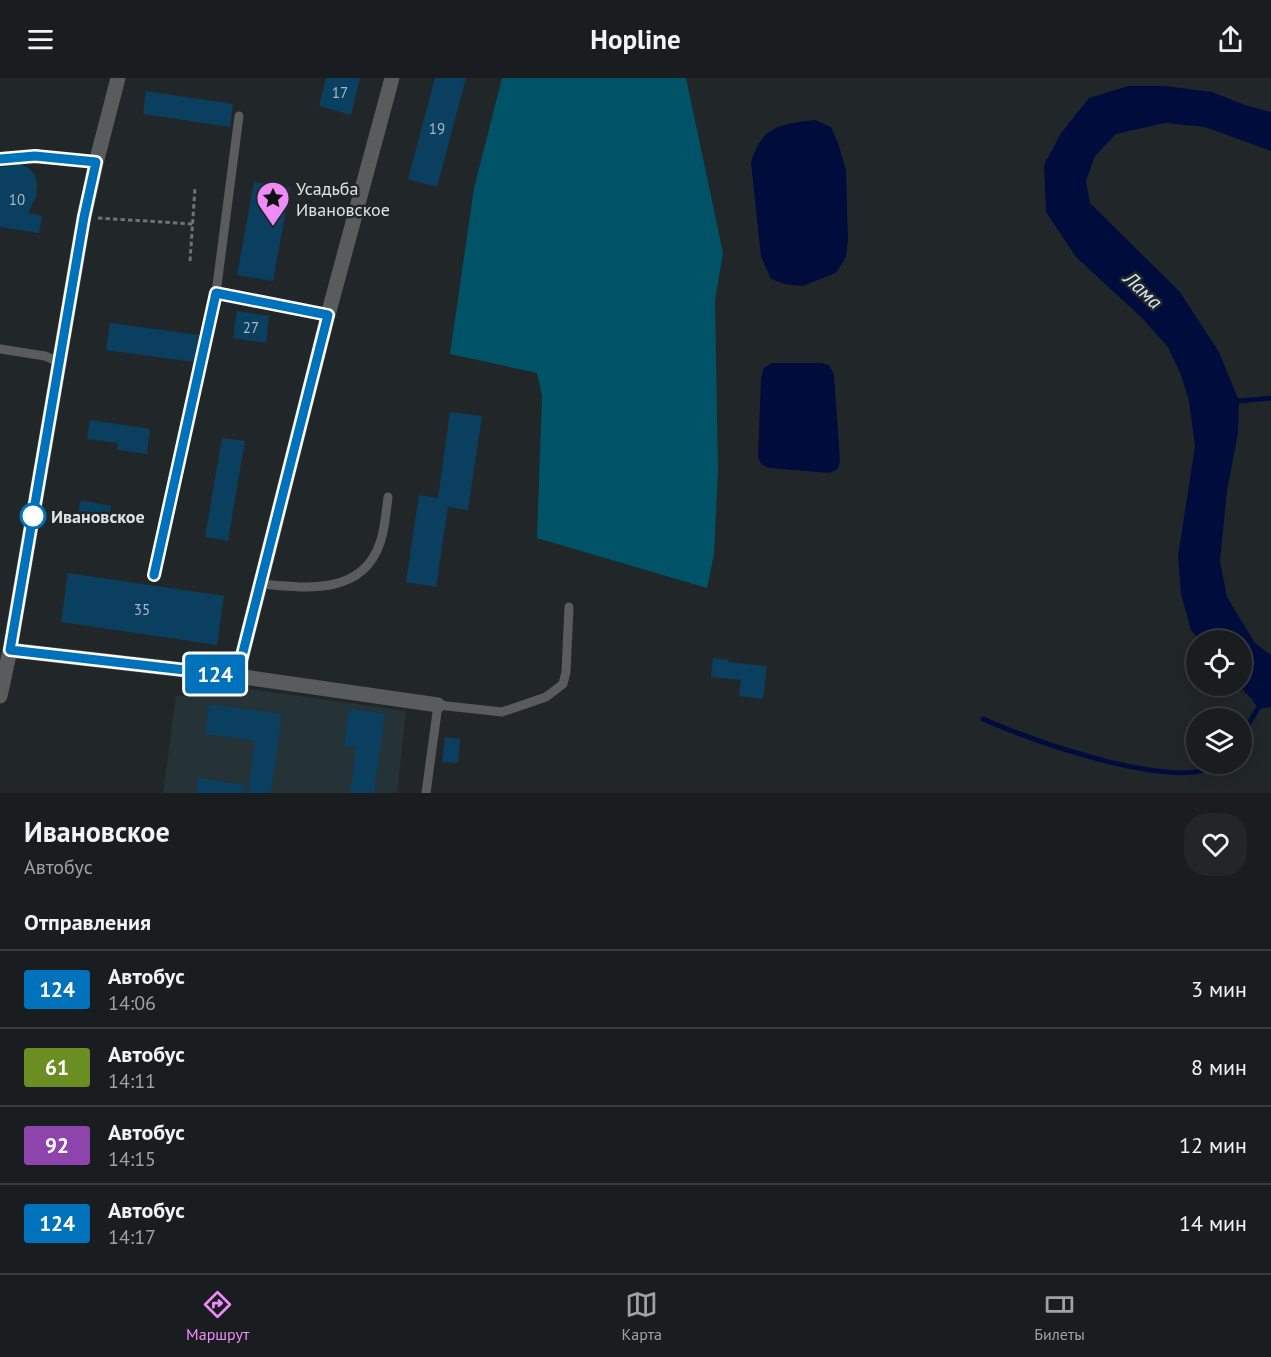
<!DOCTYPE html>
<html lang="ru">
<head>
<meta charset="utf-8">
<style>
  body { margin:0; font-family:"PT Sans",sans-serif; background:#222628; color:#f1f3f6; height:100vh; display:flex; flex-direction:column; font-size:22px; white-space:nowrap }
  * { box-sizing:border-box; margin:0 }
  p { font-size:20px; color:#9fa2a4 }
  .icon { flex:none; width:33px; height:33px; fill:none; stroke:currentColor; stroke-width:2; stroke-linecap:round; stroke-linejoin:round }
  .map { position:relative; height:715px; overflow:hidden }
  .details { display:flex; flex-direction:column; background:#191d1f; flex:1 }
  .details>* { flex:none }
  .badge { padding:0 12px; border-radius:4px; font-size:21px; line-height:39px }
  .fabs { position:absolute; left:1186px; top:552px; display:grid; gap:12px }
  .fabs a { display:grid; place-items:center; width:66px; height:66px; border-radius:50%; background:#191d1f; box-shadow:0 3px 15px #0003,0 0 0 2px #373b3d; font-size:30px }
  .map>.badge { position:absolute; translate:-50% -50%; box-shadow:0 0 0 3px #fff }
  h2 { padding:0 24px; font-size:22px; line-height:54px }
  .round { display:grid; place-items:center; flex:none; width:63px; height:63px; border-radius:24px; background:#222628 }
  .summary { display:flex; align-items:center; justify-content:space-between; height:102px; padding:0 24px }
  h1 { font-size:28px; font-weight:700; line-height:45px }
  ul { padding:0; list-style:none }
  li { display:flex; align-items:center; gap:18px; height:78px; padding:0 24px; border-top:2px solid #373b3d }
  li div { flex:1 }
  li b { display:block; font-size:22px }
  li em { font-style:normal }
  li .badge { min-width:66px; font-weight:700; text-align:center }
  header { display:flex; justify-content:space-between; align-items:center; height:78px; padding:0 24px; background:#191d1f; font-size:27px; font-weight:700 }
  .dock { display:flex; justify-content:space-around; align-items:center; height:84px; border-top:2px solid #373b3d; background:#191d1f; font-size:16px; color:#9fa2a4 }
  .dock a { display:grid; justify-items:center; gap:3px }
  .dock .active { color:#ef8bf7 }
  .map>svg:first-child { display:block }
  .built { fill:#253236 }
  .green { fill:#005366 }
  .water { fill:#000d3c }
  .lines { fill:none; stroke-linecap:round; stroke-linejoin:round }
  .stream { stroke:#000d3c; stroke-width:5 }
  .building { fill:#0b3f5f }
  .path { stroke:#6e7375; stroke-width:3; stroke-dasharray:4.5 3; stroke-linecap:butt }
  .service { stroke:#585c5c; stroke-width:9 }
  .minor { stroke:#585c5c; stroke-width:15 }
  .tertiary { stroke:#585c5c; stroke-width:15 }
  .line-casing { stroke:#fff; stroke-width:14 }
  .line { stroke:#0072bc; stroke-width:9 }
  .stop-dot { fill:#fff; stroke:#0072bc; stroke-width:3 }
  .labels { text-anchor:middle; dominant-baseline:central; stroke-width:5; stroke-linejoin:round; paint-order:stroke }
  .number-label { font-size:15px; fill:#a9b9c3 }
  .poi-label { font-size:18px; fill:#dee2e4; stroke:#212729; text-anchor:start }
  .stop-label { font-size:18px; font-weight:bold; fill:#dee2e4; stroke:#212729; text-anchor:start }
  .water-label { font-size:20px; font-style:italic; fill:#dbe5f5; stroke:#212729 }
</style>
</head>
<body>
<header><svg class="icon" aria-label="menu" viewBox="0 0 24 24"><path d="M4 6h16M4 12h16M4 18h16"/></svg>Hopline<svg class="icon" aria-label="share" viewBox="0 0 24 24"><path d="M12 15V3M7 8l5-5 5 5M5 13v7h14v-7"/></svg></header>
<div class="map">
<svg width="1271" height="715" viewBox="0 0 1271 715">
  <rect width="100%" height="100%" fill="#212729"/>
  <!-- built -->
  <path class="built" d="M212,606L406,633L397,715H163L176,618H209Z"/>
  <!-- green -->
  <path class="green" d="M502,0H686L723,175L715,222L718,394L714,476L707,510L537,460L542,318L537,295L450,276L474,110Z"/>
  <!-- water -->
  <path class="water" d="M1128,8H1165L1212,14L1245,27L1271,34V73L1205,49L1165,45L1116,56L1095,78L1086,103L1090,125L1180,214L1219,274L1239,323L1238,355L1227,413L1220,483L1227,519L1255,565L1271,577V629L1258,631L1252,621L1239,608H1242V562H1200L1191,552L1181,516L1178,478L1195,368L1189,323L1181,297L1168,269L1142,240L1076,179L1046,134L1044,87L1061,55L1089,20Z
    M815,42L831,49L838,65L846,92L848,162L846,179L836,195L803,208L784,206L771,201L761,179L751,85C761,48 781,46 815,42Z
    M771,285H821L829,287L834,297L840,383L838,391L829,395L769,390L762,387L758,379L761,301L763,291Z"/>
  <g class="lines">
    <!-- stream -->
    <path class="stream" d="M1235,326L1239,323L1271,320
      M983,641C1032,663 1178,715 1220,686
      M1242,657L1261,625"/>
  </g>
  <!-- building -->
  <path class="building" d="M326,0H360L351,37L319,28Z
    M435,0H466L437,109L408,101Z
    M146,13L233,26L230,49L143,36Z
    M21,86L29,90L35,97L37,105L36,119L28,135L42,138L39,155L0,149V89Z
    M254,104L290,110L273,203L237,197Z
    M237,233L269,238L266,265L233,260Z
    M110,245L199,257L194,284L106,272Z
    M450,334L482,338L468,432L448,429L436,509L406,504L419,417L438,420Z
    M90,342L150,351L147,376L117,372L118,365L87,361Z
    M222,360L245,363L228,463L205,459Z
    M81,422L111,428L108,447L77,441Z
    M68,495L224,518L217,567L61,544Z
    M713,580L729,582L728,584L767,588L763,621L739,618L741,602L711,599Z
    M209,626L282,636L271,715H248L255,663L205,656Z
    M349,631L385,636L374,715H350L356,669L344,668Z
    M445,659L460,661L458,685L442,684Z
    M198,700L244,707V715H196Z"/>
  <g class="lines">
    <!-- path -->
    <path class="path" d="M98,140L193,146
      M190,183L195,110"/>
    <!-- service -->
    <path class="service" d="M0,81L35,78L96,85
      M216,215L328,237
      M0,271L45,278L59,284
      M154,497L216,215L239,38
      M261,506C305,510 362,518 380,465C385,451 386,434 388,419
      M426,715L438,627L502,634L546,619L563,606L566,594L569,529"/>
    <!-- minor -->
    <path class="minor" d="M10,572L237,598L438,627
      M237,598L328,237L392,0"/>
    <!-- tertiary -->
    <path class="tertiary" d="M0,618L10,572L84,139L96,85L118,0"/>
  </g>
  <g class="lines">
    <!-- line casing -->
    <g class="line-casing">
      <path id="line" d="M0,81L35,78L96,84L84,139L10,572L237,598L328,237L216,215L154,497"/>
    </g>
    <!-- line -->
    <use href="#line" class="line"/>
  </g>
  <!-- icons -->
  <defs>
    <g id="sight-pin" transform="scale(1.725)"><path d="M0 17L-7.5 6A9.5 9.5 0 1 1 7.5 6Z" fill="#ef8bf7" stroke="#212729"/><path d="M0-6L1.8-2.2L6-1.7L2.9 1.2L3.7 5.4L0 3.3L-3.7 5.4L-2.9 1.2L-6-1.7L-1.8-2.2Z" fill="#111"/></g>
  </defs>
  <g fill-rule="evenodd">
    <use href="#sight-pin" x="273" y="120"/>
  </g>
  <!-- markers -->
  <circle class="stop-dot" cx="33" cy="438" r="12"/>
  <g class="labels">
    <!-- number labels -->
    <g class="number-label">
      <text x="340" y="14">17</text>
      <text x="437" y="50">19</text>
      <text x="17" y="121">10</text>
      <text x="251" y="249">27</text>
      <text x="142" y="531">35</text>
    </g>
    <!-- poi labels -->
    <g class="poi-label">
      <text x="296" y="110">Усадьба<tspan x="296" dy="21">Ивановское</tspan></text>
    </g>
    <!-- stop labels -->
    <g class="stop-label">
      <text x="51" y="438">Ивановское</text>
    </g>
    <!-- water labels -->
    <g class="water-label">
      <text transform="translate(1143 212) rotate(43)">Лама</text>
    </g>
  </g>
</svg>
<div class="fabs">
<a><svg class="icon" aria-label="locate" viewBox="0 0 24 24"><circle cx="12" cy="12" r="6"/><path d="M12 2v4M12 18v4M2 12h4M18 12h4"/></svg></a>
<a><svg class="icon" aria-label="layers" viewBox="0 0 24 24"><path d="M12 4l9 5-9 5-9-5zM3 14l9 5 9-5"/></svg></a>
</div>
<b class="badge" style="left:215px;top:596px;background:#0072bc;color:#fff">124</b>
</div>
<section class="details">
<div class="summary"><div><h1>Ивановское</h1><p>Автобус</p></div><a class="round"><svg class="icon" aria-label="heart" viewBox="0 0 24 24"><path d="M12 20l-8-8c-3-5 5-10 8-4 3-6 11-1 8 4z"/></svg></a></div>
<h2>Отправления</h2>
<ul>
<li><span class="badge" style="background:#0072bc;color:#fff">124</span><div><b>Автобус</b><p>14:06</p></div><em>3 мин</em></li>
<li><span class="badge" style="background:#6b8e23;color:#fff">61</span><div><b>Автобус</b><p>14:11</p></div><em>8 мин</em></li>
<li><span class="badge" style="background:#8e44ad;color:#fff">92</span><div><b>Автобус</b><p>14:15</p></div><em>12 мин</em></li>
<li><span class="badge" style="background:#0072bc;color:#fff">124</span><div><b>Автобус</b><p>14:17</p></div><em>14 мин</em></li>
</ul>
</section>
<nav class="dock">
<a class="active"><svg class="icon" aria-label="directions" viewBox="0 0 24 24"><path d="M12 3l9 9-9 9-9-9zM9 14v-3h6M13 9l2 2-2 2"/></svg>Маршрут</a>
<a><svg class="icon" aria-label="map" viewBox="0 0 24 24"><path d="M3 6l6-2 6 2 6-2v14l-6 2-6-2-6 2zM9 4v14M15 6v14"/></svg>Карта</a>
<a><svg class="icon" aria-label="tickets" viewBox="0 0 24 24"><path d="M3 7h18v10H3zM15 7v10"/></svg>Билеты</a>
</nav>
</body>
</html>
